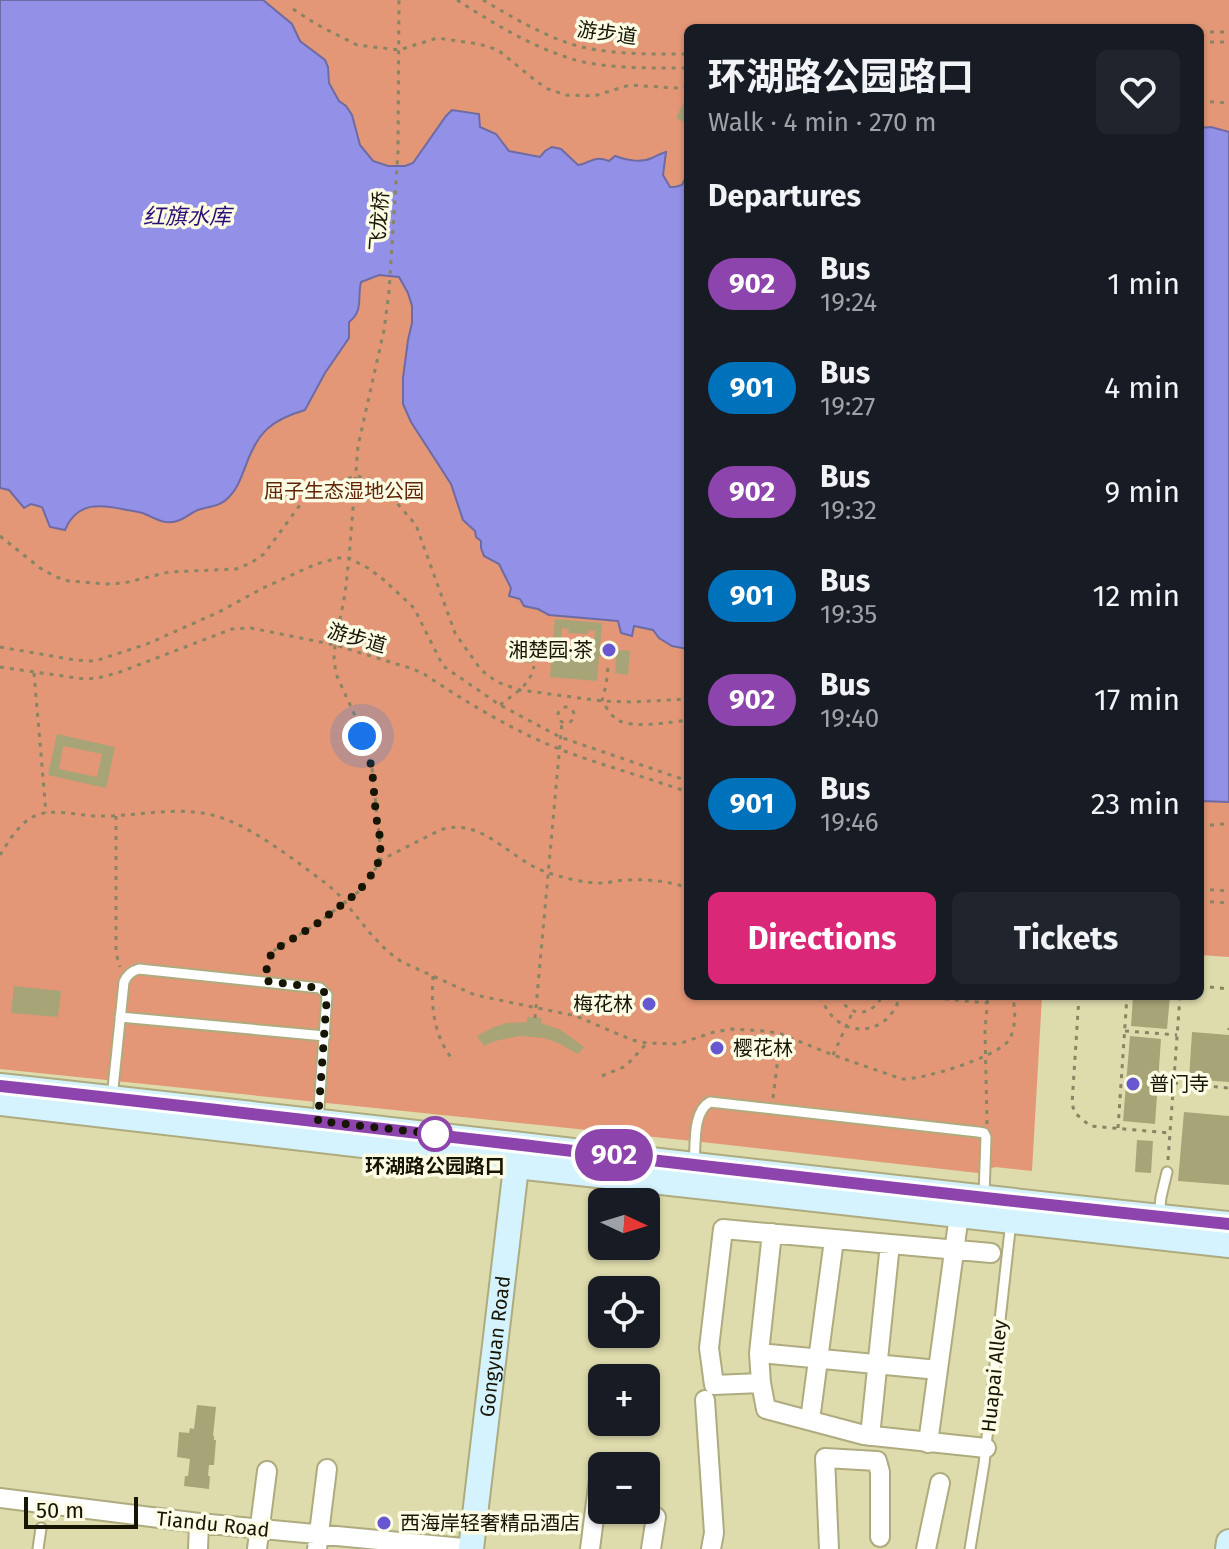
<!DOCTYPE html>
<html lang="en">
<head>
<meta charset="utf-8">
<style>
  body { margin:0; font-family:"Fira Sans","Noto Sans SC",sans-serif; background:#20242c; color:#f1f3f6; height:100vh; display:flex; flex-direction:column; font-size:30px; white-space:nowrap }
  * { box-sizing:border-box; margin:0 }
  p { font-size:26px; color:#9ea1a6 }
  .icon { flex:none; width:44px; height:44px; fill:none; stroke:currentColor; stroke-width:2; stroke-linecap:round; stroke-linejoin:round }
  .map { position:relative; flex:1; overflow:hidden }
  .drawer { position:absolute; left:684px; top:24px; width:520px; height:976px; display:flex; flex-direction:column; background:#171b24; border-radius:12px; box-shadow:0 2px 6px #0004 }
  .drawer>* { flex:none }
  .badge { padding:0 16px; border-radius:26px; font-size:28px; line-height:52px }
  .needle { width:52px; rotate:94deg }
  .buttons { position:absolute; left:588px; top:1188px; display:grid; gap:16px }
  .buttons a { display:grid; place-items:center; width:72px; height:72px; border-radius:12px; background:#171b24; box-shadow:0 2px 6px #0004; font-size:40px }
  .scale { position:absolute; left:24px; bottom:20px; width:114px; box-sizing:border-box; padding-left:8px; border:4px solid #171605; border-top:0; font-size:22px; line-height:28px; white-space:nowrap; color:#171605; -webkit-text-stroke:6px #fcfbe4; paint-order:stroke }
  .you { position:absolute; width:40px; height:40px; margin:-20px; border:6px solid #fff; border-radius:50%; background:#1a73e8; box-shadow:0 0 0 12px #1a73e833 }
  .map>.badge { position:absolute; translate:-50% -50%; box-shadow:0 0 0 4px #fff }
  h2 { padding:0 24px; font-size:30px; line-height:72px }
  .round { display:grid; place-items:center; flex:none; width:84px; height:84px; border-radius:12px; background:#20242c }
  .overview { display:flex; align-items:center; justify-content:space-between; height:136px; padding:0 24px }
  h1 { font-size:38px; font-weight:700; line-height:60px }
  .cta { display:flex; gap:16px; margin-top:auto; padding:16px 24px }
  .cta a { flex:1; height:92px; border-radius:12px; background:#db2777; color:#fff; font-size:32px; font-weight:700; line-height:92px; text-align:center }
  .cta a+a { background:#20242c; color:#f1f3f6 }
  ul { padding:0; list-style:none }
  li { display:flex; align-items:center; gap:24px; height:104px; padding:0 24px }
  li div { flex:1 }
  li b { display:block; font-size:30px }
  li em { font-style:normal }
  li .badge { min-width:88px; font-weight:700; text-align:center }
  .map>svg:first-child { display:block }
  .green { fill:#e49776 }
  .water { fill:#9390e8; stroke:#6e6ba4; stroke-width:2 }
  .building { fill:#a7a478; fill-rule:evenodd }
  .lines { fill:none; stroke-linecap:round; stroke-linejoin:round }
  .lane-casing { stroke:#aeab7f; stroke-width:13 }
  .street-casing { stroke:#aeab7f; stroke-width:22 }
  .secondary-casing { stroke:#aeab7f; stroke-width:28 }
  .path { stroke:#888564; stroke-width:3; stroke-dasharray:4 6; stroke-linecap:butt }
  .lane { stroke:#fff; stroke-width:9 }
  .street { stroke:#fff; stroke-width:18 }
  .secondary { stroke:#d5f3fe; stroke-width:24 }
  .line-casing { stroke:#fff; stroke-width:18 }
  .line { stroke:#8e44ad; stroke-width:12 }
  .walk { stroke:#171605; stroke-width:8; stroke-dasharray:0 14.4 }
  .poi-dot { fill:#6758d1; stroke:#fcfbe4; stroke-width:3 }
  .stop-dot { fill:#fff; stroke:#8e44ad; stroke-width:4 }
  .labels { text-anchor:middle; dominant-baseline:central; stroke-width:7; stroke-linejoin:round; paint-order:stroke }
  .street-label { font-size:20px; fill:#171605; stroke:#fcfbe4 }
  .park-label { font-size:20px; fill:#602506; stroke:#fcfbe4 }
  .poi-label { font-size:20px; fill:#171605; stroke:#fcfbe4; text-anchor:start }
  .stop-label { font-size:20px; font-weight:bold; fill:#171605; stroke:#fcfbe4 }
  .water-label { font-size:22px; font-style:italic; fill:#2b0d76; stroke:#fcfbe4 }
</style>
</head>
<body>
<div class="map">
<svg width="1229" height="1549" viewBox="0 0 1229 1549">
  <rect width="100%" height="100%" fill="#dedbad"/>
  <!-- green -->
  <path class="green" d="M0,0H1229V957L1200,955V28H688V996H1042L1032,1171L995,1167L978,1173L702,1142L0,1069Z"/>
  <!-- water -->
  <path class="water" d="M0,0H263L292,24L300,41L325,60L328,67L329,83L339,101L346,106L352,115L360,145L373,161L388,166H405L413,163L446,116L452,110L479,114L480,127L496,134L509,151L540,157L545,151L552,147L561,149L578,165C592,163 592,155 609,161L615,156C625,160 641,163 652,158C657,156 661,153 666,152L663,175L670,187H675L682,185L685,179L688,177V649L672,646L659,638L653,630L634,626L632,636L621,633L618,621L549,615L538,609L524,606L520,599L509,596L511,588L499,564L484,556L481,548V541L476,537L475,531L463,520L451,484L411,422L403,404V378L408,340L412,323V306L408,293L399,277L379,275L361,282C357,297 364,311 349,322V338L325,373L305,410C271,420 258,432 246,465C241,477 238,488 229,497C221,506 212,506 201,509C193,511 187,517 180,520C166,526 157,519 145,514C140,512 133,511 127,510C101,504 77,501 65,530L50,527L42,507L31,504L24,508L9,490L0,488Z
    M1211,127L1229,132V802L1200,801V128Z"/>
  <!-- building -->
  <path class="building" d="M688,94V124L676,118Z
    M555,619L602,623L600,648L630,651L628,675L615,673L616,658L599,656L597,681L550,677L551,660L533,658V663L521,662L522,640L535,641V650L552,652ZM562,628L569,629L568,633L588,634L589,630L595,631L593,655L560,652Z
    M57,734L115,747L106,788L48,775ZM63,746L102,754L97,777L59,769Z
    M14,986L61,991L58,1017L11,1013Z
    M1133,996H1170L1167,1029L1131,1026Z
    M527,1017L542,1018L541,1023L561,1030L584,1047L578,1054L556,1042L544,1038L520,1036L495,1041L484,1046L477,1036L494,1027L507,1023L527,1022Z
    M1192,1032L1229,1035V1082L1189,1079Z
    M1130,1036L1161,1039L1155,1124L1123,1121Z
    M1184,1112L1229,1116V1185L1178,1181Z
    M1137,1140L1153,1141L1151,1173L1135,1172Z
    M197,1405L216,1407L213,1436H214V1440H216L214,1465H209L208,1476H210L209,1489L184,1486L185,1476H188L190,1459L177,1457L179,1432L189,1433L190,1428L194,1429Z"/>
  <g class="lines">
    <!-- lane casing -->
    <g class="lane-casing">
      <path id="lane" d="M120,1017L325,1036
        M112,1098L124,982C127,975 131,971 139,969L320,988L327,995L318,1121
        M694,1163C696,1145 692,1112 710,1102L978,1132L984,1133L986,1137L984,1196
        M1159,1216L1161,1197L1167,1172
        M38,1549L41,1528
        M970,1549L984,1464L1011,1221"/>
    </g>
    <!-- street casing -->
    <g class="street-casing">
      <path id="street" d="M759,1353L938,1370
        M761,1383L759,1353L772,1233
        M705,1400L714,1533L711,1549
        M810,1420L834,1240
        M870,1436L890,1244
        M928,1443L959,1215
        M986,1448L864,1435L766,1409L761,1383L714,1385L709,1348L723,1229L991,1253
        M0,1498L199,1523L474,1549
        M198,1549L199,1523
        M257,1549L267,1471
        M317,1549L327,1469
        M590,1549L600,1471
        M651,1549L656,1517
        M829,1549L825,1458L877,1461L880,1472V1537
        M926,1549L940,1483"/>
    </g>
    <!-- secondary casing -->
    <g class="secondary-casing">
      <g id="secondary">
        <path d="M0,1086C410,1130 819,1182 1229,1224"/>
        <path d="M0,1103L363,1145L516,1166L1229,1245"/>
        <path id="s1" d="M471,1549L518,1150"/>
        <path d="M1228,1549L1229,1542"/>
      </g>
    </g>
    <!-- path -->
    <path class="path" d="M457,0C493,23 530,46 572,59C605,69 653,68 688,68
      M483,0C510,16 539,33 568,43C603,55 651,54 688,54
      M293,9L316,24L357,45L399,50L437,38L479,44L498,50L536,81L548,89L566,95L594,96L630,85L676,88L688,86
      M1200,32H1229
      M1200,42H1229
      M1200,101L1229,103
      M0,536L40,568L56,577L69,581L107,584L124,583L169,572L236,569L251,563L264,554L300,505L308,497L320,490L346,479L356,476L366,478L372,480L390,495L416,525L455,633L481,670L497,682L520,690L602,701L631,702L688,699
      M0,647L75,660L95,661L147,644L219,612L263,588L316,564L338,558H349L368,568L384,580L414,608L443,666L500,705L560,737L688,781
      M0,667L84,679L98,678L120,672L232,629L251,628L335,645L413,669L424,674C466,702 512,730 559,749C601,765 645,777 688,792
      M608,668L606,685L602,701C606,707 611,716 618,720C632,729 671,722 688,720
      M34,673L46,813
      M500,705C515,693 530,686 534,666
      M558 715a8 8 0 1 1 16 0a8 8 0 1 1-16 0Z
      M116,816V953L120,967
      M1200,826L1224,824
      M0,855C9,841 20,821 37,815C54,808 79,816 98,816C140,817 183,803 225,819C261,833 297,862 328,885L339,895L370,933L387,951L402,962L475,995L576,1016L632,1040L647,1043L678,1044L714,1032L732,1029L766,1031L781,1034L833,1055L902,1079C922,1080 998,1057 1009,1040C1016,1029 1016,1008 1012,996
      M379,861L440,830C482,816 510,860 546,872C563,878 584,883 602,883C610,883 618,880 626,880C648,879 668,881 688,888
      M1200,889L1229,891
      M1200,901L1229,903
      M267,969V963L273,951L318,923L358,892L376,868L381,853L372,768L357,720L336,674L334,659L335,645L345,594L349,558L358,446L384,330L389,292L398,151L399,0
      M433,976C431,1006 433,1035 453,1060
      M1200,986L1229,989
      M821,996C834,1040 888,1040 900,996
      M839,996C849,1018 872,1017 882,996
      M915,996L987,1003
      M1079,996L1072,1104L1075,1113L1090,1126L1170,1133
      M535,1018L562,722
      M1229,1030V1028
      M1125,1031L1177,1035
      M833,1055L853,1011
      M602,1076L626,1066L647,1043
      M1174,1083L1229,1088
      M773,1098L781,1034
      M987,1124L985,1030L988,996
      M1118,1128L1127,996
      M1168,1160L1180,996"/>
    <!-- lane -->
    <use href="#lane" class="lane"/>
    <!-- street -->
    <use href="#street" class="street"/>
    <!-- secondary -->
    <use href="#secondary" class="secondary"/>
  </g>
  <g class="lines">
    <!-- line casing -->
    <g class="line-casing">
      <path id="line" d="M0,1086C410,1130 819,1182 1229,1224"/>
    </g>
    <!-- line -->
    <use href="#line" class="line"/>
    <!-- walk -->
    <path class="walk" d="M362,736L372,768L376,816L381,843L379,861L370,877L358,892L318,923L273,951L267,963L266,981L320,988L327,995L318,1121L435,1134"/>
  </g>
  <!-- markers -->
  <g class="poi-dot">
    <circle cx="609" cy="650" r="8"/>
    <circle cx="649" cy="1004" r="8"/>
    <circle cx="717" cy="1048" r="8"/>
    <circle cx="1133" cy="1084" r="8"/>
    <circle cx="384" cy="1523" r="8"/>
  </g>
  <circle class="stop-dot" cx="435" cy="1134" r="16"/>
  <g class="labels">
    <!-- street labels -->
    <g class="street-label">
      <text transform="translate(607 33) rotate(8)">游步道</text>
      <text transform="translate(379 221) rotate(-86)">飞龙桥</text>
      <text transform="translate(357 638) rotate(16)">游步道</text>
      <text stroke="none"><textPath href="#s1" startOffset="204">Gongyuan Road</textPath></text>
      <text transform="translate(994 1376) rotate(-84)">Huapai Alley</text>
      <text transform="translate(213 1524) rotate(6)">Tiandu Road</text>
    </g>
    <!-- park labels -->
    <g class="park-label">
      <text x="344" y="491">屈子生态湿地公园</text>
    </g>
    <!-- poi labels -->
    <g class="poi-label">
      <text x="593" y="650" text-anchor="end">湘楚园·茶</text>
      <text x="633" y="1004" text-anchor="end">梅花林</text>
      <text x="733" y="1048">樱花林</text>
      <text x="1149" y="1084">普门寺</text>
      <text x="400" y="1523">西海岸轻奢精品酒店</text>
    </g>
    <!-- stop labels -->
    <g class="stop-label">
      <text x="435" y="1166">环湖路公园路口</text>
    </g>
    <!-- water labels -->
    <g class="water-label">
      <text x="187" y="216">红旗水库</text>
    </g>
  </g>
</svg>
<div class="buttons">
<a><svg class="needle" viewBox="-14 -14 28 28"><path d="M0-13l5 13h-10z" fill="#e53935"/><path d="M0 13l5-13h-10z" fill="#9ea1a6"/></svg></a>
<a><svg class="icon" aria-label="locate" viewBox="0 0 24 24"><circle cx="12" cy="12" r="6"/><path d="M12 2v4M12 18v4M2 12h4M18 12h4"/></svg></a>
<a>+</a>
<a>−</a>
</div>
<div class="scale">50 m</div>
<div class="you" style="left:362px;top:736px"></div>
<b class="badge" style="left:614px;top:1155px;background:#8e44ad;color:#fff">902</b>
<section class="drawer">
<div class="overview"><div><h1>环湖路公园路口</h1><p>Walk · 4 min · 270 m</p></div><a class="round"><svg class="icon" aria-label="heart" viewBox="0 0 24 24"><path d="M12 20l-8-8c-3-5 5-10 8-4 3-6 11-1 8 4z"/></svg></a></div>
<h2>Departures</h2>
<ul>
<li><span class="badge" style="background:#8e44ad;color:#fff">902</span><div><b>Bus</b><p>19:24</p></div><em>1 min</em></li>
<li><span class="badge" style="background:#0072bc;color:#fff">901</span><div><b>Bus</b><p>19:27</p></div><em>4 min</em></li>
<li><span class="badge" style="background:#8e44ad;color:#fff">902</span><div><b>Bus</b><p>19:32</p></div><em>9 min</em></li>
<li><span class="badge" style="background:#0072bc;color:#fff">901</span><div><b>Bus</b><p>19:35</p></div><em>12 min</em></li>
<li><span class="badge" style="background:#8e44ad;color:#fff">902</span><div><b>Bus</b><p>19:40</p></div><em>17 min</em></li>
<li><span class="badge" style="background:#0072bc;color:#fff">901</span><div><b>Bus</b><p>19:46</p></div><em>23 min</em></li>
</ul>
<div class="cta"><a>Directions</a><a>Tickets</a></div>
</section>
</div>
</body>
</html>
